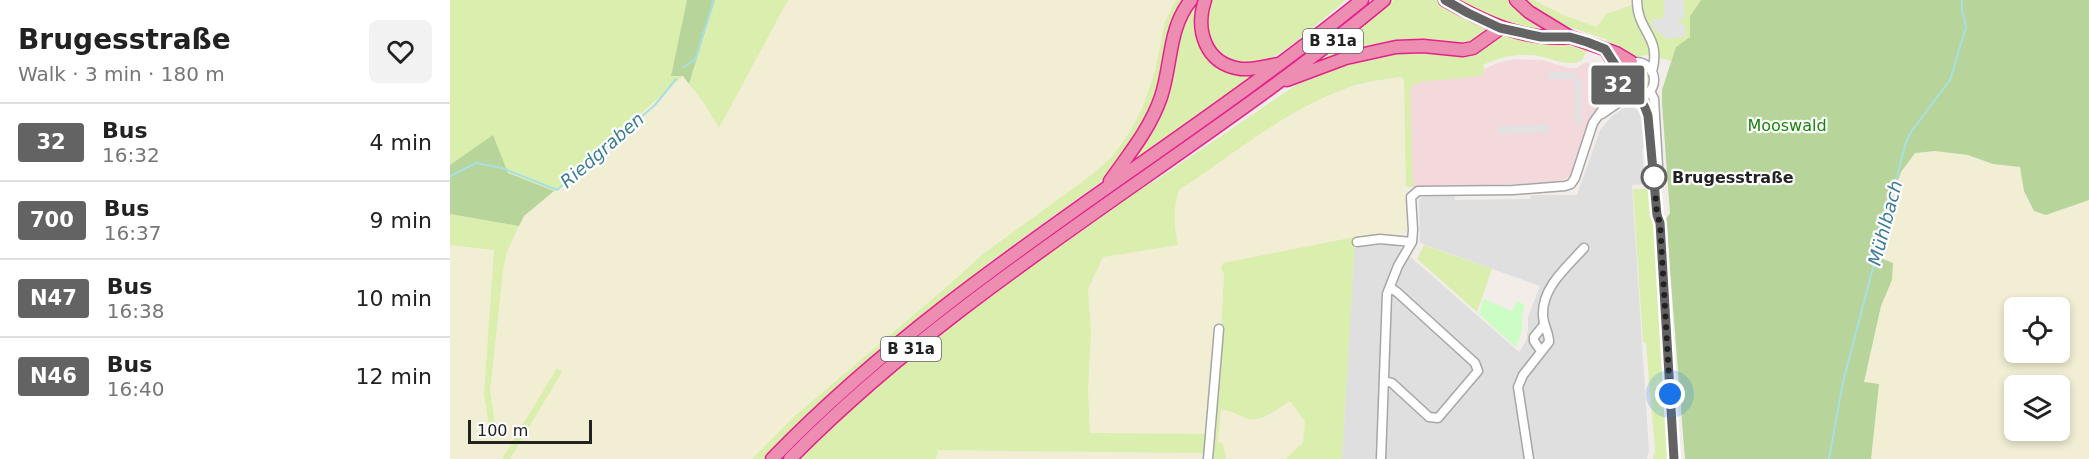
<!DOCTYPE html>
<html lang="en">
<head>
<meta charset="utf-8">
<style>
  body { margin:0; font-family:"DejaVu Sans",sans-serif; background:#f2f2f2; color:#222; height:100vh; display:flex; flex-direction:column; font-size:22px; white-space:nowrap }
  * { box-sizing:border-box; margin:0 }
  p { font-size:20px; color:#767676 }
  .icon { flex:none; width:33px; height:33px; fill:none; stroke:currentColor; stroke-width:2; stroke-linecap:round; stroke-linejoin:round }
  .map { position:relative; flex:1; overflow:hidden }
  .panel { display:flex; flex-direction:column; background:#fff; width:450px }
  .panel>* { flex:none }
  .badge { padding:0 12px; border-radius:4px; font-size:21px; line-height:39px }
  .tools { position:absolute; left:1554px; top:297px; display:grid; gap:12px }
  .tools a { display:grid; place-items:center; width:66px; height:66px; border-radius:9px; background:#fff; box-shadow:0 3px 9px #0003; font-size:30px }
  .scale { position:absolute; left:18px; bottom:15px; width:124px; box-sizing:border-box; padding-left:6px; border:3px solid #222; border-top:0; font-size:16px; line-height:21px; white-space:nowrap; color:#222; -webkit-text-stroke:4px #fff; paint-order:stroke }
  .you { position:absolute; width:30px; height:30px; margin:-15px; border:4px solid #fff; border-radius:50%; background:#1a73e8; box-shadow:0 0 0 9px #1a73e833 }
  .map>.badge { position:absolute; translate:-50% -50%; box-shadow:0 0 0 3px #fff }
  .round { display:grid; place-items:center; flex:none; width:63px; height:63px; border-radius:9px; background:#f2f2f2 }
  .summary { display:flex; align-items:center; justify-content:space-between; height:102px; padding:0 18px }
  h1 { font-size:28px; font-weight:600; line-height:45px }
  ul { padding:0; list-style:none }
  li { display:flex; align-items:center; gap:18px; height:78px; padding:0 18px; border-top:2px solid #e0e0e0 }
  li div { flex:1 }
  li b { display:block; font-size:22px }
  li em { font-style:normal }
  li .badge { min-width:66px; font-weight:700; text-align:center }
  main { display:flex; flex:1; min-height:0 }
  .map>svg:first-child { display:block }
  .residential { fill:#e0dfdf }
  .commercial { fill:#f3d8dc }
  .farmland { fill:#f1eed4; fill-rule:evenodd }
  .grass { fill:#daeead }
  .forest { fill:#b7d49b }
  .park { fill:#ccfdc5 }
  .parking { fill:#e2e2e2 }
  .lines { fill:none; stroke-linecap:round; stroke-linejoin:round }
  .stream { stroke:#a7e0e2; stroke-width:2 }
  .minor-casing { stroke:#a6a6a6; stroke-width:11 }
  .highway-casing { stroke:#e5218c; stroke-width:15 }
  .minor { stroke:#fff; stroke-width:8 }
  .highway { stroke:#ed8db2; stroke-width:12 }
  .line-casing { stroke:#fff; stroke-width:14 }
  .line { stroke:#646363; stroke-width:9 }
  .walk { stroke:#222; stroke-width:6; stroke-dasharray:0 10.8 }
  .stop-dot { fill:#fff; stroke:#646363; stroke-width:3 }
  .labels { text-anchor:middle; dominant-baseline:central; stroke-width:4.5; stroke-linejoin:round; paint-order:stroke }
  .shield { fill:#fff; stroke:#646464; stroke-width:1.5 }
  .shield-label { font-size:15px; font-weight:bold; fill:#222 }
  .park-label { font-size:16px; fill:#158407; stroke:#fff }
  .stop-label { font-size:16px; font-weight:bold; fill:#222; stroke:#fff; text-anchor:start }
  .water-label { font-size:18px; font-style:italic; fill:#3d7c97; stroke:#fff }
</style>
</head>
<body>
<main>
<section class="panel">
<div class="summary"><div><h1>Brugesstraße</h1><p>Walk · 3 min · 180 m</p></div><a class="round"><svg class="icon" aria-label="heart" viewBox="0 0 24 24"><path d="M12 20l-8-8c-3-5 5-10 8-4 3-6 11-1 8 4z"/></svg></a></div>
<ul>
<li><span class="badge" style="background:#646363;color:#fff">32</span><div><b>Bus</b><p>16:32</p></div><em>4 min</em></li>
<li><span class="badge" style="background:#646363;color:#fff">700</span><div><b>Bus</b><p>16:37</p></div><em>9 min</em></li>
<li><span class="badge" style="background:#646363;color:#fff">N47</span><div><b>Bus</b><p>16:38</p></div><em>10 min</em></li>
<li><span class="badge" style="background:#646363;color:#fff">N46</span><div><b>Bus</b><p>16:40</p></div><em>12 min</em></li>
</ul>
</section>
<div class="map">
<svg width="1639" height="459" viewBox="0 0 1639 459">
  <rect width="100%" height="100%" fill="#f2ede8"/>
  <!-- residential -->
  <path class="residential" d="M1176,107H1183L1191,113L1195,148L1192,149L1195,184L1182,185L1199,451L1197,459H892L904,248L926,245H947L1069,352L1076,341L1078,329V317L1090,286L970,243L969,199L973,197L1004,196L1005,200L1080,199L1081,195H1127L1150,130L1162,116Z"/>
  <!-- commercial -->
  <path class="commercial" d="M1063,59L1092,60L1119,68H1126L1137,62L1153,76L1154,91L1157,96L1143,113L1121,176L1105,183L963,187L959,88L968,82L1030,76L1035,69L1047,63Z"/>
  <!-- farmland -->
  <path class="farmland" d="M338,0H726L715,22L705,71L692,109L679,133L662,157L640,176L533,254L500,284L346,415L302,459H60L112,372L107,369L52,459H0V245L44,250L34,394L39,426L45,424L40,391L53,271L57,251L74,216L233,76L252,100L269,127Z
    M1084,0H1182V5L1164,10L1151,20L1148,27L1113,15Z
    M950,77L954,79L955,82L954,86L957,233L905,237L771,268L774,273L764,459H761L757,434L640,433L638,391L641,331L638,289L653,257L728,245L725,232L726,198L729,190L810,134L859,105L895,89Z
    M1485,151L1518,155L1543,164L1570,167L1578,202L1584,211L1596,215L1639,200V459H1421L1428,384L1414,382L1431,306L1442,280L1433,259L1443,209V194L1451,172L1464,153ZM1564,308H1610V352H1564ZM1564,386H1610V430H1564Z
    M840,401L855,422L853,443L848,449L835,459H776L773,444L768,442L771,410L783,411L790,416L808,420L822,414L828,408Z
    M487,450L755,453V459H486Z"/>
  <!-- grass -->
  <path class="grass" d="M0,0H237L221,76H233L104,191L58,173L19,154L0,165Z
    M265,0H338L269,128L252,100L239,84Z
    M726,0H737L703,111L663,170L649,183L540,262L407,371L358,416L315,459H302L346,415L500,284L533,254L640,176L662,157L679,133L692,109L705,71L715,22Z
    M745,0H751L763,58L816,69L675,168L689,149L726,39Z
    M760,0H896C879,14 829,59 811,63C792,67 773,60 762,44C754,33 755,12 760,0Z
    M944,0H986L1041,28L1020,45H993L859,69Z
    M1005,0H1061L1091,22L1087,31C1057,27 1031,14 1005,0Z
    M1070,0H1084L1113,15L1147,27L1156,14L1182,5V0H1214V18L1202,20V27L1228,23L1227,20L1233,19L1234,0H1251L1240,16V37L1226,47L1222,61L1195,55L1187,58L1179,57L1155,39L1105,22Z
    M1054,36L1122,46L1137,50L1132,60C1118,69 1097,55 1080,55C1064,54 1048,58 1033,65L1035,69L1031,76L968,82L960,88L963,187H956L954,79L950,77C931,80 912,82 895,89C834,111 783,155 729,190C723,207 724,228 728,245L653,257L638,289L641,331L638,391L640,433L757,434L755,453L488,450L486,459H347C450,357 568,273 686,190L705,181L846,85L878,69L910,57L951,50L981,51Z
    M1174 80a13 13 0 1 1 26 0a13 13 0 1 1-26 0Z
    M1183,189H1202L1219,459H1203L1205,450L1196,344L1193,342Z
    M0,214L69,226L57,251L53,271L40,391L45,424L39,426L34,394L44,250L0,245Z
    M905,237L892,459H835L853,443L855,422L840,401C824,410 812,425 793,417C784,413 781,410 771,410L768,442L773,444L776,459H764L774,274L771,268L773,263Z
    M974,245L1042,269L1027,312L967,259Z
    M107,368L112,372L60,459H52Z"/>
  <!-- forest -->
  <path class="forest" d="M237,0H265L239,84L233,76H221Z
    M1251,0H1639V200L1596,215L1584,211L1574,191L1570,167L1543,164L1518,155L1485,151L1465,153L1451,172L1443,194V209L1433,259L1443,263L1442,280L1431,306L1414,382L1429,384L1421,459H1235L1216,219L1220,213L1212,103V90L1226,47L1240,37V16Z
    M43,135L58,173L104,191L74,216L69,226L0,214V165Z"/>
  <!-- park -->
  <path class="park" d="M1034,299L1062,311L1067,301L1075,305L1072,316V331L1066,347L1029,314Z"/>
  <!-- parking -->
  <path class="parking" d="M1214,0H1234V19L1227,20L1228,23H1234L1236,36L1217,39L1202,27V20L1214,18Z
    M1098,72H1125L1126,79H1132V125H1126L1125,79H1098Z
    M1100,125V132L1048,134V127Z"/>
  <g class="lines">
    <!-- stream -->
    <path class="stream" d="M233,67L245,60L264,0
      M0,176L26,163L52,168L107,190L205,105L226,79
      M1379,459L1393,382L1456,142L1461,132L1500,80L1516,27L1512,10V0"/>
    <!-- minor casing -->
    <g class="minor-casing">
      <path id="minor" d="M1187,0C1187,33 1212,35 1202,72
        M1168 80a18 18 0 1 1 36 0a18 18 0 1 1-36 0Z
        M1200,91L1204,99L1208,166
        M1188,98L1195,107L1198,116L1207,215L1210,223L1224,459
        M1152,114L1178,96
        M907,242L930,239L962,242
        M1091,351L1084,341V337L1093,326
        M935,381L942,383L979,417L988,418L1028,371L1025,363L948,293L940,287
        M758,459L769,329
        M931,459L937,294L948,266L962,242L963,230L961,197L968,191L1063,190L1115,186L1121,184L1125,178L1143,123L1165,92L1168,85
        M1079,459L1068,387L1073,375L1099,342C1099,332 1093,325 1093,315C1092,287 1117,267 1134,248"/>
    </g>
    <!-- highway casing -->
    <g class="highway-casing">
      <path id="highway" d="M755,0C745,30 755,64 791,69C803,70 816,66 829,64
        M995,0C1034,22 1074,41 1120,37
        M1066,0L1079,12L1120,37L1166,53L1181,62
        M1156,50L1169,71
        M837,80L896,58L946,47L973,46L1013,50L1023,48L1051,28
        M660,181C679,154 700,129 711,97C722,64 718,28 741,0
        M322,459C496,279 719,157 912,0
        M340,459C516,280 741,160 934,0"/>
    </g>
    <!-- minor -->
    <use href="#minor" class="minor"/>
    <!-- highway -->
    <use href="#highway" class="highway"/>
  </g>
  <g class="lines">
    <!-- line casing -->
    <g class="line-casing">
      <path id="line" d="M995,0L1018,13L1050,28L1091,37H1120L1137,42L1155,49L1169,71C1166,81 1168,92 1179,96C1182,98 1185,97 1188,98C1194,102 1196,110 1198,116L1207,215L1210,223L1224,459"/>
    </g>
    <!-- line -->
    <use href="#line" class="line"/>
    <!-- walk -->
    <path class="walk" d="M1204,177L1207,215L1210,223L1220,394"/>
  </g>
  <!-- markers -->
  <circle class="stop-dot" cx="1204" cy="177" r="12"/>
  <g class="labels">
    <!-- shield labels -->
    <g class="shield">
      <rect x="853" y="29" width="60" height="24" rx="4.5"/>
      <rect x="431" y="337" width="60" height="24" rx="4.5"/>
    </g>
    <g class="shield-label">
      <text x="883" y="41">B 31a</text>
      <text x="461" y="349">B 31a</text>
    </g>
    <!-- park labels -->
    <g class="park-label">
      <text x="1337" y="125">Mooswald</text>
    </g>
    <!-- stop labels -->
    <g class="stop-label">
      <text x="1222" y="177">Brugesstraße</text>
    </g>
    <!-- water labels -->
    <g class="water-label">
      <text transform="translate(152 150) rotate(-41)">Riedgraben</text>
      <text transform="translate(1435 223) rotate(-75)">Mühlbach</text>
    </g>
  </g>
</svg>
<div class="tools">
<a><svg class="icon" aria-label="locate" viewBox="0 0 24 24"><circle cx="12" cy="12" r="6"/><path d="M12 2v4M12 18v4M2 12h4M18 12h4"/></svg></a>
<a><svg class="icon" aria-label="layers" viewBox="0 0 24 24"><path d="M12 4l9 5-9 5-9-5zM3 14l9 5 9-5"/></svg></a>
</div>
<div class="scale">100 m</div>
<div class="you" style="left:1220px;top:394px"></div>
<b class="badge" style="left:1168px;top:85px;background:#646363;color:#fff">32</b>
</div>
</main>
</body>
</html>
